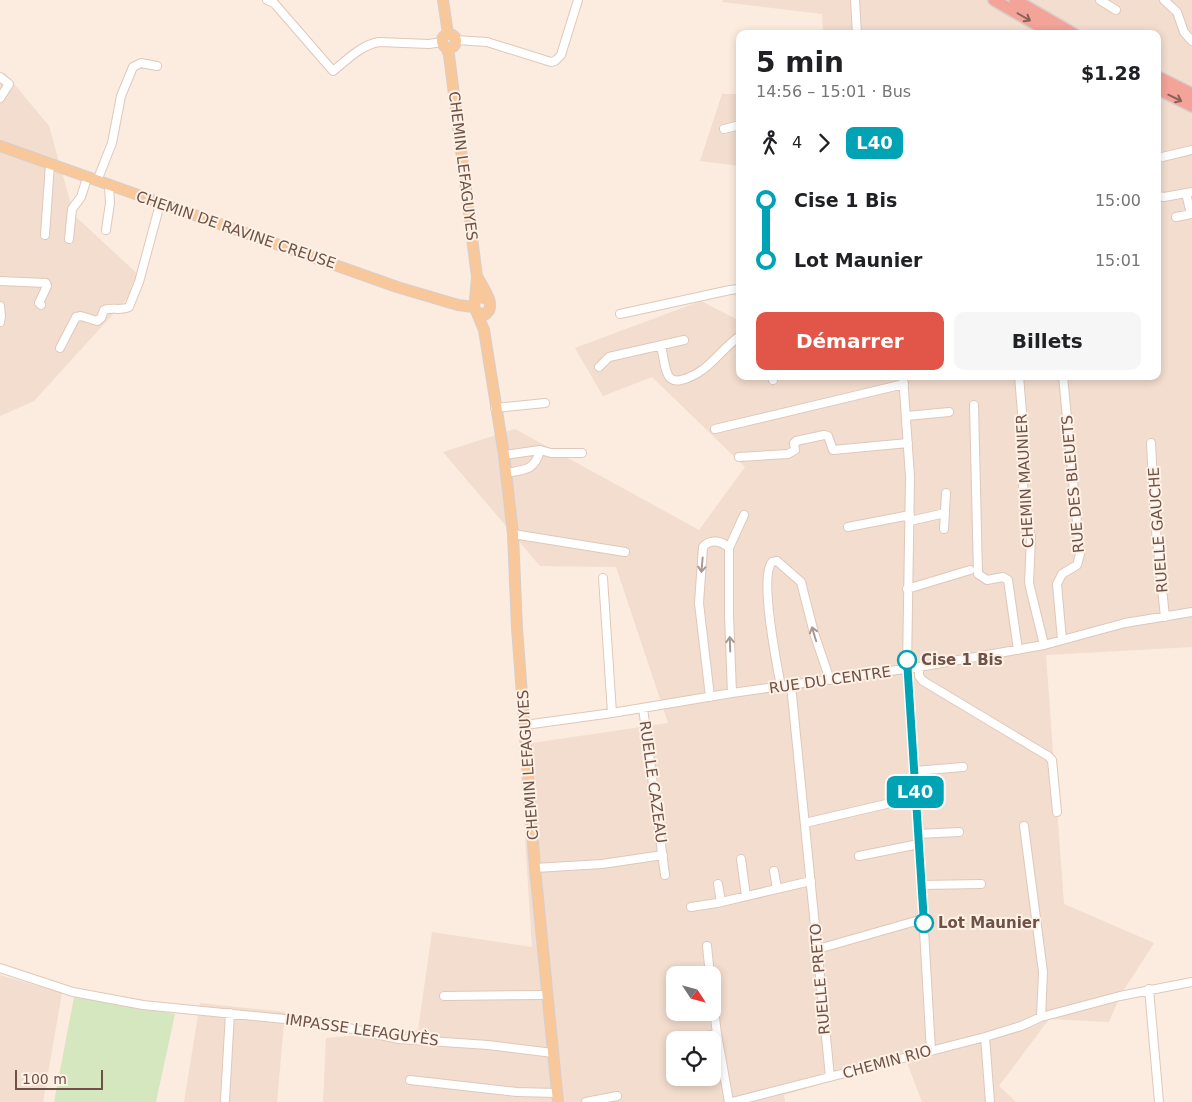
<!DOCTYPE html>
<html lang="fr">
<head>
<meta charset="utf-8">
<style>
  body { margin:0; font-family:"DejaVu Sans",sans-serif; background:#f6f6f6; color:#202124; height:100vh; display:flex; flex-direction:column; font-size:19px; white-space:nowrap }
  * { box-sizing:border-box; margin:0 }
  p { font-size:16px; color:#757577 }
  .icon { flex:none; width:28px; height:28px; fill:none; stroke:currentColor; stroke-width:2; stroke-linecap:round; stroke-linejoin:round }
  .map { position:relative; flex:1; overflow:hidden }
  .drawer { position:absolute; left:736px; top:30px; width:425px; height:350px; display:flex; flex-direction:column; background:#fff; border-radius:10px; box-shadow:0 2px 8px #0003 }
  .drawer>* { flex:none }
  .badge { padding:0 10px; border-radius:8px; font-size:18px; line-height:32px }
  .needle { width:32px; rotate:126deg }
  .fabs { position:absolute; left:666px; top:966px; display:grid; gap:10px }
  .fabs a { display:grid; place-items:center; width:55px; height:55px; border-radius:10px; background:#fff; box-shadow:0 2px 8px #0003; font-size:25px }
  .scale { position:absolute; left:15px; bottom:12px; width:88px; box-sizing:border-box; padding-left:5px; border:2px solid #705148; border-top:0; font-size:14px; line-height:18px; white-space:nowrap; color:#705148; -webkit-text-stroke:4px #fef1e5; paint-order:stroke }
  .map>.badge { position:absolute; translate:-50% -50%; box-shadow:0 0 0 2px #fff }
  .legs { display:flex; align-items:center; gap:8px; height:55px; padding:0 20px; font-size:16px }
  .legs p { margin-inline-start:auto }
  .summary { display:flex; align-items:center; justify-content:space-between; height:85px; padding:0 20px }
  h1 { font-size:28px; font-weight:700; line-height:38px }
  .action { display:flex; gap:10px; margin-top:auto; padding:10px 20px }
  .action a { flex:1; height:58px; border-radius:10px; background:#e15648; color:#fff; font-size:20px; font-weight:700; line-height:58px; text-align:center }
  .action a+a { background:#f6f6f6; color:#202124 }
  ul { padding:0 20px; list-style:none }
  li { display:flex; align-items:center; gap:18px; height:60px; font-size:19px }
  li i { display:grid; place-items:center; width:8px; height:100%; margin:0 6px; background:currentColor }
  li i::after { content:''; width:12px; height:12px; margin:-6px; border:4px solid; border-radius:50%; background:#fff }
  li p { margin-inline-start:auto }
  li:first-child i { background:linear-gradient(#0000 50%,currentColor 0) }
  li:last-child i { background:linear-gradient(currentColor 50%,#0000 0) }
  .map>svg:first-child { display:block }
  .residential { fill:#f2ddce; fill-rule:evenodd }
  .green { fill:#d5e7bf }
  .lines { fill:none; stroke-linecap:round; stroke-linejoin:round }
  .minor-casing { stroke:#dec8bc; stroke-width:10 }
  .major-casing { stroke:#d7cecc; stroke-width:12 }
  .highway-casing { stroke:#d7cecc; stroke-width:14 }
  .minor { stroke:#fff; stroke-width:8 }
  .major { stroke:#f8c89a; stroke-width:10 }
  .highway { stroke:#f3a398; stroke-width:11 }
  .oneway { stroke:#8a6158 }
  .oneway2 { stroke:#a99791 }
  .line-1-casing { stroke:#fff; stroke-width:11 }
  .line-1 { stroke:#00a3b4; stroke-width:8 }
  .stop-1-dot { fill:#fff; stroke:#00a3b4; stroke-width:2.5 }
  .labels { text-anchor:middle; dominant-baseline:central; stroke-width:4; stroke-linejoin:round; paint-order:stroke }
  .street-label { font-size:15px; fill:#705148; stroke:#fef1e5 }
  .stop-label { font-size:15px; font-weight:bold; fill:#705148; stroke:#fef1e5; text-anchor:start }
</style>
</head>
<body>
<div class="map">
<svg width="1192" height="1102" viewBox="0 0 1192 1102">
  <rect width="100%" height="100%" fill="#fbecdf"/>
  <!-- residential -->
  <path class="residential" d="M723,0H1192V647L1046,655L1064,904L1154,943L1120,996L1109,1022L1049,1019L999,1086L1016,1102H922L906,1060L784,1095L785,1102H323L326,1038L418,1030L432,932L532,947L519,745L668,723L616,567L540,566L443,452L515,429L699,530L745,467L652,377L603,396L575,348L701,301L740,321V376H1158V34H823L822,14L722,2ZM675,975H712V1012H675ZM675,1040H712V1078H675Z
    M0,73H5L49,126L74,215L144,280L34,401L0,416Z
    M722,94H740V166L700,161Z
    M0,975L62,993L43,1102H0Z
    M200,1003L285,1012L277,1102H184Z"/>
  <!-- green -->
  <path class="green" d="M74,997L175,1014L156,1102H54Z"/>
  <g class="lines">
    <!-- minor casing -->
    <g class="minor-casing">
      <path id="minor" d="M267,0L274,3L333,71C347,60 361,45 379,42L429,44L442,42
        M855,0L857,34
        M1100,0L1116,10
        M1164,0L1177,12L1184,32L1192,41
        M456,40L487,42L551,62L555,61L561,55L578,0
        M0,77L9,84L0,98
        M724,129L740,125
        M1158,158L1192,150
        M97,181L112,143L121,96L133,67L141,63L157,66
        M1186,193L1191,214
        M1158,196L1164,197L1192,192
        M1176,217L1192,214
        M106,230L110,203L109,186
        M45,235L50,164
        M69,239L72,209L81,197L87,178
        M0,281L46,283L47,286L39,303L41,305
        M0,306L1,316L0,322
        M620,314L730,290L738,289L740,291
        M661,345C663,354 664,367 668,375C671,381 676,381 681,380C709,373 718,351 740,336
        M60,348L76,317L81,316L97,321L101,318L104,310C112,307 121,311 129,307L139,282L160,204
        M599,367L609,357L684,340
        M772,376L773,380
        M903,376L910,477L907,668L921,879L931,1051
        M1019,376L1024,437L1023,499L1031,537L1029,583L1044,645
        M974,405L978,574L987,580L1003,577L1008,580L1018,650
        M495,408L545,403
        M906,416L949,412
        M715,429L904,384
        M1151,443L1155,521L1165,617
        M504,455L540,450L551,453H582
        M739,457L788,454L795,450L794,443L796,441L824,435L828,436L833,450L908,443
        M505,473C524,470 535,471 540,450
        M910,521L945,513
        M848,527L910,515
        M944,529L946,493
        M513,534L625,552
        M603,578L612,713
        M907,589L970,570
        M1062,640L1057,584L1062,574L1077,565L1080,554L1063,376
        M919,667V676L923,681L1048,756L1052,760L1057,812
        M791,685L830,1077
        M781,687C777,665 759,577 772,562L777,561L801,582L814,633L830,680
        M732,693L729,615V548L744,515
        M710,697L699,603L703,547C710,538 722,541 729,548
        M643,708L665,875
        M525,725L612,713L732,693L919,667L1044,645L1125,623L1192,612
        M914,771L963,767
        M805,823L916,797
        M1024,826L1043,972L1041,1017
        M918,834L959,832
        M859,856L919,844
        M741,859L746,896
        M535,868L602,864L663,855
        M774,871L777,889
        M718,884L721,902
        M921,885L981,884
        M691,907L717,903L811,881
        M707,946L710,975
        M818,949L923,919
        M0,968L73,992L143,1005L325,1023L399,1039L488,1045L553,1053
        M1149,989L1159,1102
        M712,993L717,1034L729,1102
        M444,996L546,995
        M985,1037L990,1102
        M684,1040L717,1034
        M674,1042H675
        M410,1080L517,1092L557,1093
        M225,1100L230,1013
        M586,1102L617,1096
        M732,1102L985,1037L1021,1026L1041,1017L1120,996L1192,982"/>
    </g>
    <!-- major casing -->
    <g class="major-casing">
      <path id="major" d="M443,0L448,34
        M442 41a7 7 0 1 1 14 0a7 7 0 1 1-14 0Z
        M446,47L449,55L477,277L475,300
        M0,146L397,287L458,305L474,307
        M478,278C483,288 497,305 486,314L477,313L474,307L475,300L479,297L488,299
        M477,313L484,330L504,455L513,534L517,628L535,868L558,1102"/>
    </g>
    <!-- highway casing -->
    <g class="highway-casing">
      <path id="highway" d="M994,0L1053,34
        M1015,0L1074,34
        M1158,77L1192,94
        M1158,89L1192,106"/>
    </g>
    <!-- minor -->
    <use href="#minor" class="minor"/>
    <!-- major -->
    <use href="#major" class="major"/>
    <!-- highway -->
    <use href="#highway" class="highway"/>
  </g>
  <!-- one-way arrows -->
  <defs><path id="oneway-shaft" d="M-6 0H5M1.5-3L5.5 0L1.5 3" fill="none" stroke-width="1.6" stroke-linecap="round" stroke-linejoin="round" transform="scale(1.25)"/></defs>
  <g class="oneway">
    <use href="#oneway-shaft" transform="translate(1024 17) rotate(30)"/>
    <use href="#oneway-shaft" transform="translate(1175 98) rotate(26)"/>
  </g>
  <g class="oneway2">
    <use href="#oneway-shaft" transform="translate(702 565) rotate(95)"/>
    <use href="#oneway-shaft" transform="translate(814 634) rotate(-107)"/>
    <use href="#oneway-shaft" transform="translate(730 644) rotate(-92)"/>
  </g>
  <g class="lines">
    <!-- line-1 casing -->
    <g class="line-1-casing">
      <path id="line-1" d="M907,660L924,923"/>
    </g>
    <!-- line-1 -->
    <use href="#line-1" class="line-1"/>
  </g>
  <!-- markers -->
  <g class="stop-1-dot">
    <circle cx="907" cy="660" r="9"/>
    <circle cx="924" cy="923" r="9"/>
  </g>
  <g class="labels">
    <!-- street labels -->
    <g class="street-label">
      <text transform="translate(463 166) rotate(83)">CHEMIN LEFAGUYES</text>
      <text transform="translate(236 230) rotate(19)">CHEMIN DE RAVINE CREUSE</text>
      <text transform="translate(1025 481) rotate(-93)">CHEMIN MAUNIER</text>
      <text transform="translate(1073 484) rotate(-95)">RUE DES BLEUETS</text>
      <text transform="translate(1158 530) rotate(-94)">RUELLE GAUCHE</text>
      <text transform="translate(830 680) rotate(-8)">RUE DU CENTRE</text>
      <text transform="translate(528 765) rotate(-94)">CHEMIN LEFAGUYES</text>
      <text transform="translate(653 782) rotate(82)">RUELLE CAZEAU</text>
      <text transform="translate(820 979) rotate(-95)">RUELLE PRETO</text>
      <text transform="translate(362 1030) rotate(8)">IMPASSE LEFAGUYÈS</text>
      <text transform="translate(887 1062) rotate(-15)">CHEMIN RIO</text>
    </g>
    <!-- stop labels -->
    <g class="stop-label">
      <text x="921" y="660">Cise 1 Bis</text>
      <text x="938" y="923">Lot Maunier</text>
    </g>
  </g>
</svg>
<div class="fabs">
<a><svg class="needle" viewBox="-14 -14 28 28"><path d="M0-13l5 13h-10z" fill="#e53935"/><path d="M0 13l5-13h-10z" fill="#757577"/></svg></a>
<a><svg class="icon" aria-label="locate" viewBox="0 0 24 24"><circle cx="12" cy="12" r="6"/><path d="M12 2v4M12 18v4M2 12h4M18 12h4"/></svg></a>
</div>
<div class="scale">100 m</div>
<b class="badge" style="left:915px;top:792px;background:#00a3b4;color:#fff">L40</b>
<section class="drawer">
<div class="summary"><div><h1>5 min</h1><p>14:56 – 15:01 · Bus</p></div><b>$1.28</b></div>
<div class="legs"><svg class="icon" aria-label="walk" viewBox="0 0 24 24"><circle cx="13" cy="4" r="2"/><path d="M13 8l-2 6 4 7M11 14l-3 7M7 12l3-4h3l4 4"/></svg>4<svg class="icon" aria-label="forward" viewBox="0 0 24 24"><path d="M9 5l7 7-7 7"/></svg><b class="badge" style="background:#00a3b4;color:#fff">L40</b></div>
<ul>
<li><i style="color:#00a3b4"></i><b>Cise 1 Bis</b><p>15:00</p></li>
<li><i style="color:#00a3b4"></i><b>Lot Maunier</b><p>15:01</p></li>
</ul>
<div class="action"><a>Démarrer</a><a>Billets</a></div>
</section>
</div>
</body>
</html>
